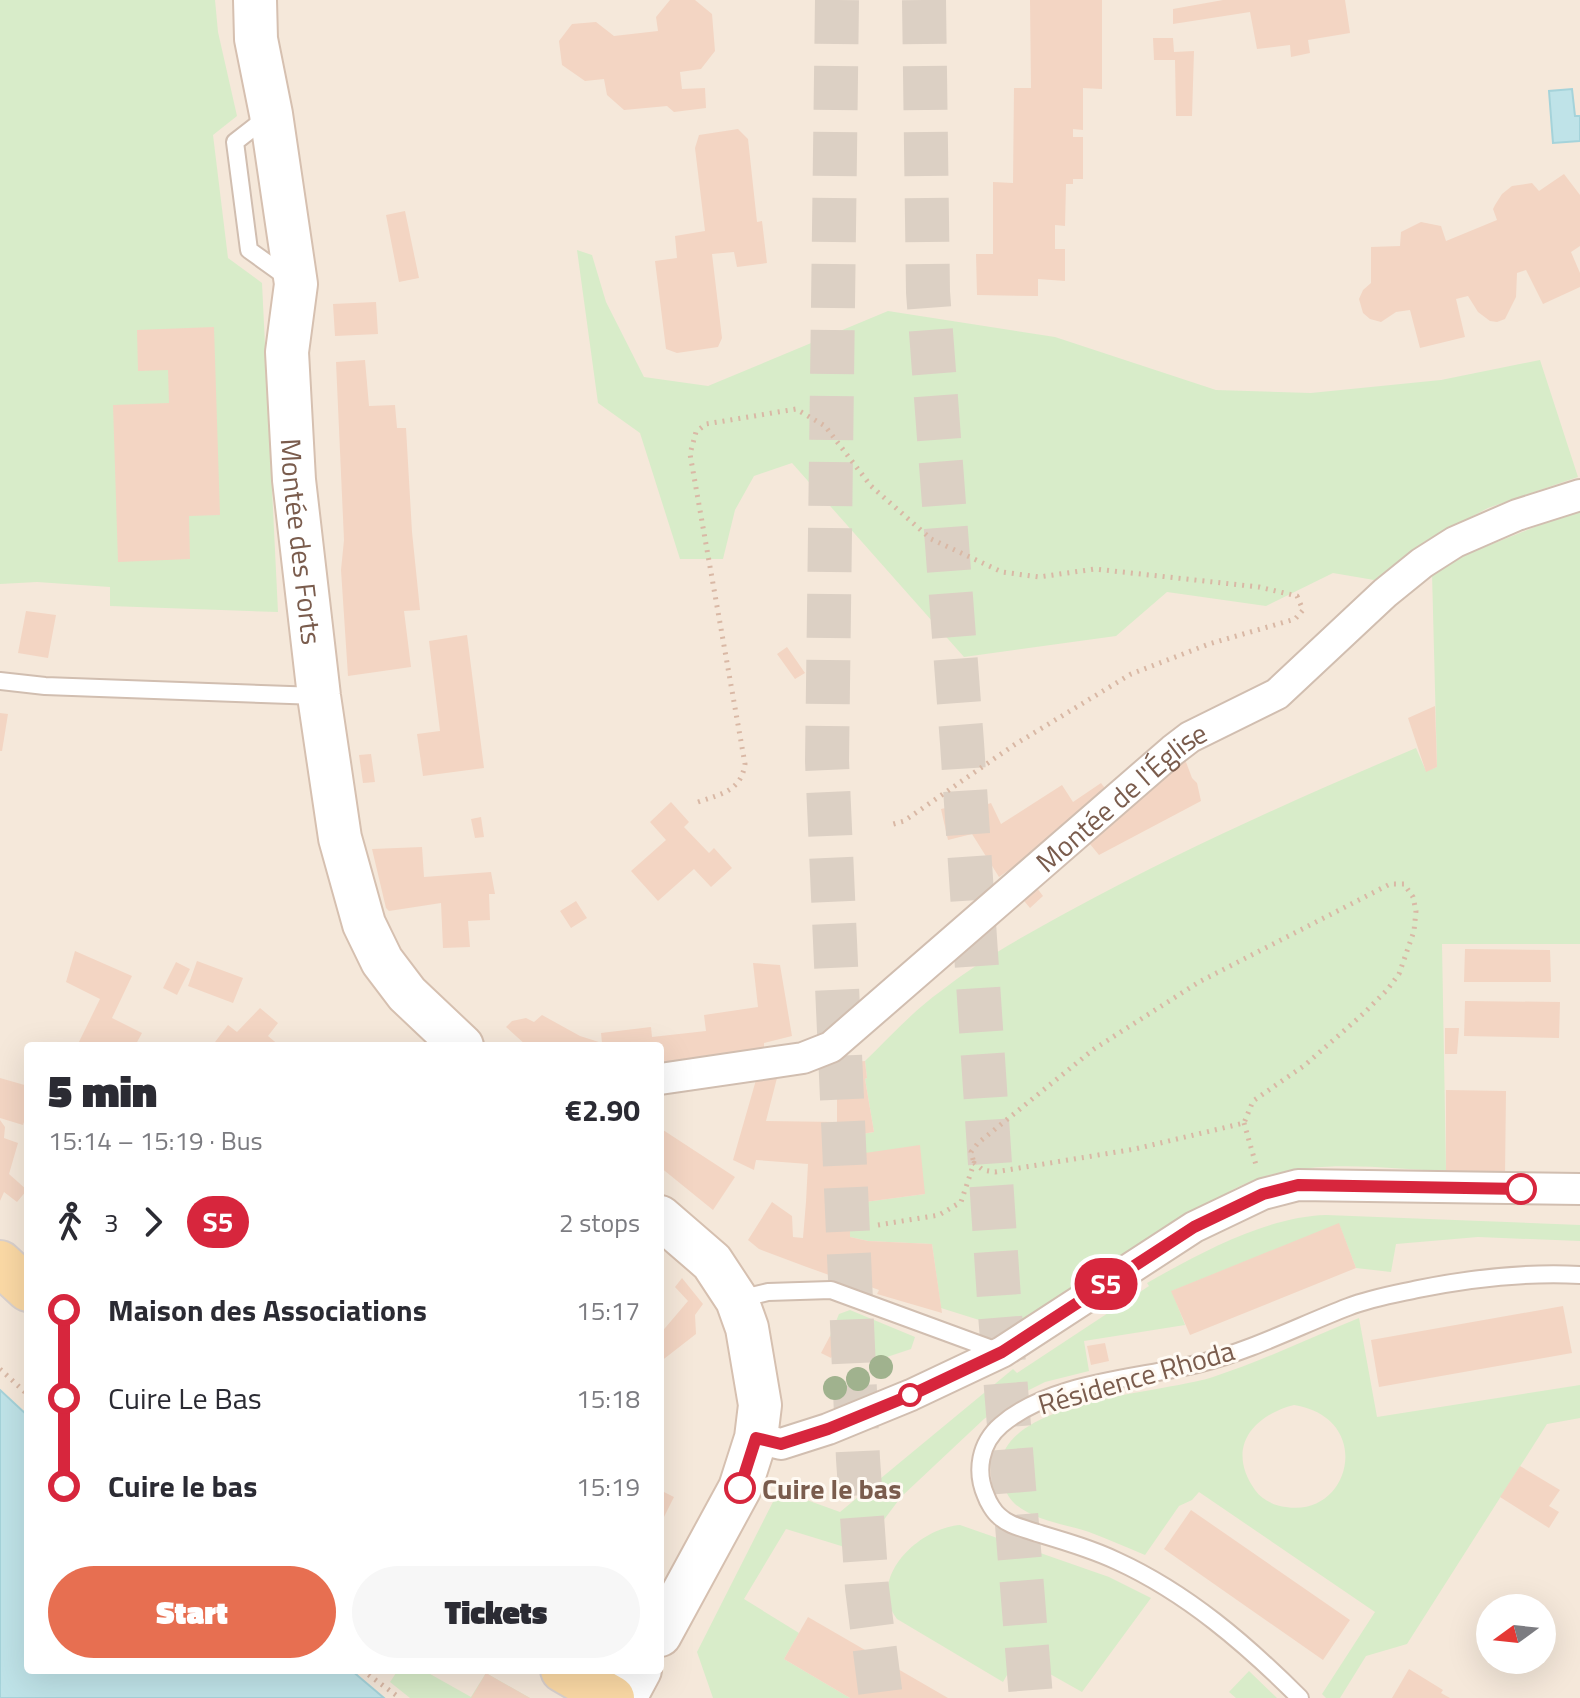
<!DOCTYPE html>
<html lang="en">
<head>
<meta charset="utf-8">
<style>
  body { margin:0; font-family:"Titillium Web",sans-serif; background:#f7f7f7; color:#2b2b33; height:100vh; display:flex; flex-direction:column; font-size:30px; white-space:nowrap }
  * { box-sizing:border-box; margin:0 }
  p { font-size:26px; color:#7c7c81 }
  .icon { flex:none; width:44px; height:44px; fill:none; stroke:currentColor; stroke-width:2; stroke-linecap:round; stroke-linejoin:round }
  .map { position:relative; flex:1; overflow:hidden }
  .panel { position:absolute; left:24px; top:1042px; width:640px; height:632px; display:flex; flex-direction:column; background:#fff; border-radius:8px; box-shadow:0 8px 32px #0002 }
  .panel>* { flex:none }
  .badge { padding:0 16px; border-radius:26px; font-size:28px; line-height:52px }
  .needle { width:52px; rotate:255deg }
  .tools { position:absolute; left:1476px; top:1594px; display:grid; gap:16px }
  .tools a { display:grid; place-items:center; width:80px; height:80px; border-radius:50%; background:#fff; box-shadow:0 8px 32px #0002; font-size:40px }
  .map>.badge { position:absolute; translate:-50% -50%; box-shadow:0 0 0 4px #fff }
  .legs { display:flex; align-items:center; gap:12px; height:88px; padding:0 24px; font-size:26px }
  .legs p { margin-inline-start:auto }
  .headline { display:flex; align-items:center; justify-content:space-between; height:136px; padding:0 24px }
  h1 { font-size:44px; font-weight:800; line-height:60px }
  .button { display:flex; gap:16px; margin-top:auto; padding:16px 24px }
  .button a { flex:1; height:92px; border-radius:48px; background:#e76f51; color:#fff; font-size:32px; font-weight:800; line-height:92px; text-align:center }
  .button a+a { background:#f7f7f7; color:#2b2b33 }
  ul { padding:0 24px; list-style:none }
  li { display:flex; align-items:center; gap:28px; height:88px; font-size:30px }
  li i { display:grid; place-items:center; width:12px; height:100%; margin:0 10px; background:currentColor }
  li i::after { content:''; width:20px; height:20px; margin:-10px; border:6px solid; border-radius:50%; background:#fff }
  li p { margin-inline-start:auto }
  li:first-child i { background:linear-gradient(#0000 50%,currentColor 0) }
  li:last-child i { background:linear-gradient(currentColor 50%,#0000 0) }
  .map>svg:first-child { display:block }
  .residential { fill:#f5e8da; fill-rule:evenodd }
  .green { fill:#d8ecc9; fill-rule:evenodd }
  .water { fill:#bfe3e8; stroke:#a5d3da; stroke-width:2 }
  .building { fill:#f3d5c3 }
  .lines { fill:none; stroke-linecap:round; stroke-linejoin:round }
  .highway-tunnel { stroke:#dcd0c4; stroke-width:44; stroke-dasharray:44 22; stroke-linecap:butt }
  .lane-casing { stroke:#d1beb0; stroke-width:20 }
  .street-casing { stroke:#d1beb0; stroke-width:34 }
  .secondary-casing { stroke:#d6c0b0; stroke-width:46 }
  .primary-casing { stroke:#dad1cd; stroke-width:48 }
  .path { stroke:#d9b8a5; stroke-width:5; stroke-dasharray:2 6; stroke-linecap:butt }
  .lane { stroke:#fff; stroke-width:16 }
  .street { stroke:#fff; stroke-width:30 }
  .secondary { stroke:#fff; stroke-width:42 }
  .primary { stroke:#fbd9a5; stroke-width:44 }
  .tree { fill:#a0b28e }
  .line-1-casing { stroke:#fff; stroke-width:18 }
  .line-1 { stroke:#d7263d; stroke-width:12 }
  .stop-1-dot { fill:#fff; stroke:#d7263d; stroke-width:4 }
  .labels { text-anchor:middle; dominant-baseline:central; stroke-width:6; stroke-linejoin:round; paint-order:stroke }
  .street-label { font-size:28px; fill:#7a5c4d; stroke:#fffaf3 }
  .stop-label { font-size:28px; font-weight:bold; fill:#7a5c4d; stroke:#fffaf3; text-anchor:start }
</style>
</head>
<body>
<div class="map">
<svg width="1580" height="1698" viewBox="0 0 1580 1698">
  <rect width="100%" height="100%" fill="#fdf6ec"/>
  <!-- residential -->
  <path class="residential" d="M0,0H1580V1698H384L351,1670H660V1046H28V1416L0,1390ZM1490,1608H1542V1660H1490Z"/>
  <!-- green -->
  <path class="green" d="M0,0H215L218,32L237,116L213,135L228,258L262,283L278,612L110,606V587L37,582L0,584Z
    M577,250L592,255L606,302L644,377L708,386L888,311L1055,337L1216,390L1311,393L1441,380L1540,360L1578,477L1488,508L1424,542L1380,581L1333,573L1266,606L1167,592L1116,636L964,657L792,463L754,476L735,510L723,559H680L640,433L598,403Z
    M1580,509V944H1442L1446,1171C1374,1168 1298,1155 1232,1190L1021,1328L1011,1330L941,1308L932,1244L868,1241L850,1237V1204L925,1194L858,1154L856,1135L874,1132L865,1079L867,1078L865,1061C890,1037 913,1011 941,991C983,958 1029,933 1075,908C1186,848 1300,797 1416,748L1426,771L1437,767L1432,573L1467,554Z
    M1326,1215L1580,1225V1241L1478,1237L1396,1244L1391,1272L1356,1268L1339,1224L1172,1291L1185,1325L1084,1341L1089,1371L1045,1382L1013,1398L984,1419L901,1497L877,1529L851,1549L786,1529L744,1599L799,1633L784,1659L850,1698H713L697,1652L779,1490L840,1512L1013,1369L1017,1373L1149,1286L1147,1283C1200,1253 1265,1217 1326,1215Z
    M850,1310L915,1337L911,1349L881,1359L830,1336L839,1314Z
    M1359,1318L1377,1417L1580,1385V1418L1547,1424L1407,1644L1366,1656L1340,1698H1326L1322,1694L1375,1612L1199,1492L1192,1500L1179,1506L1145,1555C1126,1547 1108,1539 1089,1532C1065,1524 1035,1521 1015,1504C1005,1495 1000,1479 1001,1466C1003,1400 1164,1393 1213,1377C1262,1361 1310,1338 1359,1318ZM1294,1405C1375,1418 1351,1518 1286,1507C1275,1506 1262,1500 1255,1490C1226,1449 1251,1416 1294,1405Z
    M960,1525L1109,1577L1151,1598L1082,1692L1018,1656L1003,1682L897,1619C866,1578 919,1528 960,1525Z
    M398,1670H423L471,1697L486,1673L530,1698H410L390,1682Z
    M1249,1671L1277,1698H1236L1229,1692Z"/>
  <!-- water -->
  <path class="water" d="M1572,89L1575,116H1580V141L1553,143L1549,91Z
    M0,1390L28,1416V1670H351L384,1698H0Z"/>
  <!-- building -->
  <path class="building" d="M670,0H695L712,14L715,51L701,69L680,72L682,89L705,88L706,108L674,112L667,106L624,110L607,95L604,79L585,81L562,65L559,41L572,24L596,22L614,36L658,31L656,17Z
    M1030,0H1102V89L1083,88V130L1073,129V137H1083V179H1073V184H1066L1065,226L1055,225V249H1065V281L1038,279V296L977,295L976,254H993V182L1013,183L1014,88H1031Z
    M1223,0H1345L1350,33L1308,40L1310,53L1291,57L1290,45L1257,49L1250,12L1173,24V9Z
    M1153,38H1173L1174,52L1194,51L1192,116H1176L1175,60H1154Z
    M738,129L748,139L757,222L762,221L767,263L737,267L734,252L712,254L722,338L718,347L677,353L666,349L655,261L677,258L675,236L705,231L695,148L699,135Z
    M1564,174L1580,195V246L1571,252L1580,273V287L1543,304L1526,270L1517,273L1516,297L1505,319L1497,322L1490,321L1478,312L1468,296L1456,299L1465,337L1420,348L1410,310L1396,312L1381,322L1370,319L1363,313L1359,299L1363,290L1371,283V247L1400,246L1401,232L1421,222L1441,226L1446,241L1497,220L1493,209L1495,205L1502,194L1512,186L1532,183L1539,191Z
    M405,211L419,278L399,282L386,215Z
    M376,302L378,334L335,336L333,304Z
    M214,327L220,515L189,516L190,559L118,562L113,405L169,403L168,370L138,371L137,330Z
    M365,360L369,406L395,405L397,428H406L412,532L420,610L404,611L411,667L348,676L341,570L344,540L336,362Z
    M26,611L56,615L48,658L18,653Z
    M467,635L484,768L423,776L417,734L440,731L429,641Z
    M787,647L805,673L795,679L777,654Z
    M1435,706L1437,767L1426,772L1408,718Z
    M0,713L8,714L2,751H0Z
    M371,754L375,782L363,783L359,755Z
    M1183,754L1192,778L1197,783L1201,801L1099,855L1085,838Z
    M1101,783L1110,795L1082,819L999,877L972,834L948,840L941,809L978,801L979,807L991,803L1001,824L1062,785L1073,802Z
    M671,802L689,822L684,827L709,853L714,848L732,868L711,887L694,869L658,901L631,871L666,840L650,822Z
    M481,817L484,837L475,838L471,819Z
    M422,847L424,877L491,872L495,894H489L490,920L468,921L470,947L443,948L441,903L389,911L386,908L372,849Z
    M1034,884L1043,896L1030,908L1020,896Z
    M576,901L587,918L571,928L560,911Z
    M1465,949L1550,950L1551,982H1464Z
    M75,951L132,976L112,1018L142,1033L135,1046H77L100,999L66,982Z
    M197,961L243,978L233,1003L188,986Z
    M176,962L190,969L177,995L163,988Z
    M753,963L780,965L792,1036L764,1043V1051L660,1063V1046H527L506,1027L512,1021L526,1018L534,1022L542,1015L580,1036L602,1043L601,1033L651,1027L652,1037L706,1031L704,1015L758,1007Z
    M1465,1001L1560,1002L1559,1038L1464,1036Z
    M260,1008L278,1023L268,1036L280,1046H212L228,1025L237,1032Z
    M1445,1028H1459L1457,1054H1445Z
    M865,1061L867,1078L865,1079L874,1132L856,1135L858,1154L920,1145L925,1194L850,1204V1237L868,1241L932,1244L942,1313L877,1294L879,1290L857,1282V1279L831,1271L829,1275L804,1266L759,1249L748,1240L772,1202L792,1216L793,1237L803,1238L806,1202L808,1164L756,1160L754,1170L733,1160L756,1080L777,1078L766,1121L837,1122V1070L843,1063Z
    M0,1078L28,1086V1110L23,1125L0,1118Z
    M1446,1090L1506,1091L1505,1175L1446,1171Z
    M0,1120L5,1127L4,1138L18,1143L9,1174L27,1190L17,1202L4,1192L0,1201Z
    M660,1128L735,1177L713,1210L660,1167Z
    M1339,1223L1356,1268L1190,1335L1171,1291Z
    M682,1278L703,1304L695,1315L696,1334L660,1362V1334L688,1301L675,1287Z
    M1563,1306L1572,1353L1379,1387L1371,1340Z
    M830,1336L840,1341L831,1358L821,1353Z
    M1105,1343L1109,1361L1091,1365L1087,1346Z
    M1520,1466L1560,1490L1549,1506L1559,1512L1549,1528L1500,1497Z
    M660,1490L674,1497L660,1525Z
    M1191,1510L1350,1620L1323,1660L1164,1549Z
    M808,1617L948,1698H850L784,1659Z
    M1409,1669L1443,1690L1441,1693L1450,1698H1392Z
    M486,1673L530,1698H471Z"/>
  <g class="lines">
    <!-- highway-tunnel -->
    <path class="highway-tunnel" d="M837,0L827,761L858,1459L867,1588L881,1698
      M924,0L928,292L962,743L1000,1314L1031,1698"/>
    <!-- lane casing -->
    <g class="lane-casing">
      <path id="lane" d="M267,117L235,142L249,250L288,278
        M0,681L45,686L318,696
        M739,1299L768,1292L831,1290L1000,1352
        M1300,1698C1246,1644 1187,1593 1117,1561C1092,1549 1064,1541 1037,1533C1024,1528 1009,1526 999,1516C994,1512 988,1502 986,1496C975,1471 980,1443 1001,1425C1052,1381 1139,1379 1201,1363C1250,1351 1301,1325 1348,1307C1371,1298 1395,1294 1418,1289C1473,1278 1524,1272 1580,1275"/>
    </g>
    <!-- street casing -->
    <g class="street-casing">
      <g id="street">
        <path id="s1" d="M660,1079L803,1058L831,1047L1173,750L1190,737L1277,694L1385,593L1422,563L1455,542L1517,515L1580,495"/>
        <path d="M756,1438L781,1444L828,1429L911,1395L1002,1352L1194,1227L1263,1194L1298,1185L1580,1189"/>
      </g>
    </g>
    <!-- secondary casing -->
    <g class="secondary-casing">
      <g id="secondary">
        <path id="s2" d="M255,0L256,39L271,114L296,284L287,352L294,480L319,696L340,838L364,924L382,961L407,994L462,1046"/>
        <path d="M660,1217L712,1262L737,1300L747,1328L760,1405L756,1438L740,1488L660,1635"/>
        <path d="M625,1698L640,1670"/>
      </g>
    </g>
    <!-- primary casing -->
    <g class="primary-casing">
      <path id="primary" d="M0,1263L28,1289
        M563,1670L612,1698"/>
    </g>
    <!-- path -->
    <path class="path" d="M698,802C721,794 741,791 745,764L690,454L696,432L706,424L796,409L825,426L871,486L931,539L1002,572L1039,577L1095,569L1259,587L1297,596L1303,610L1295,619L1209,644L1131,674L1014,745L904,821L890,825
      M1244,1123L1256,1165
      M878,1225L939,1215L961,1202L974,1163L983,1170L995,1172L1135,1149L1244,1123L1253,1101L1305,1065L1363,1014L1387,990L1399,974L1414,931L1416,911L1413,897L1404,884H1390L1199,982L1094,1049L978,1143L971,1152L974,1163
      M0,1369L28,1395
      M362,1670L400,1698"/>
    <!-- lane -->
    <use href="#lane" class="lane"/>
    <!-- street -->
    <use href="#street" class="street"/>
    <!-- secondary -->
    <use href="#secondary" class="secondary"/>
    <!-- primary -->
    <use href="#primary" class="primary"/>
  </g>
  <!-- trees -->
  <g class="tree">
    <circle cx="881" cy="1367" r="12"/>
    <circle cx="858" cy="1379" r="12"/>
    <circle cx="835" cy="1388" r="12"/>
  </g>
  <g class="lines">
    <!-- line-1 casing -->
    <g class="line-1-casing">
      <path id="line-1" d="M740,1488L756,1438L781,1444L828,1429L911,1395L1002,1352L1194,1227L1263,1194L1298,1185L1521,1189"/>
    </g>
    <!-- line-1 -->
    <use href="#line-1" class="line-1"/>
  </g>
  <!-- markers -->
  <g class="stop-1-dot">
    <circle cx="1521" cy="1189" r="14"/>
    <circle cx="910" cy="1395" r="10"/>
    <circle cx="740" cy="1488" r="14"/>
  </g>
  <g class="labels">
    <!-- street labels -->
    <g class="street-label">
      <text stroke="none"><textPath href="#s2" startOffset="546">Montée des Forts</textPath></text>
      <text stroke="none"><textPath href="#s1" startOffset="558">Montée de l'Église</textPath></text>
      <text transform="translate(1136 1377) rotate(-16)">Résidence Rhoda</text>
    </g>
    <!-- stop labels -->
    <g class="stop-label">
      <text x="762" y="1488">Cuire le bas</text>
    </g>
  </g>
</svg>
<div class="tools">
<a><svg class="needle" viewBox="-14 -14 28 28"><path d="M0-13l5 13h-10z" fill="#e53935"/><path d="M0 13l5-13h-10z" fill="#7c7c81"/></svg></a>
</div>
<b class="badge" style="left:1106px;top:1284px;background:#d7263d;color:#fff">S5</b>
<section class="panel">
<div class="headline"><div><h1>5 min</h1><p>15:14 – 15:19 · Bus</p></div><b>€2.90</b></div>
<div class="legs"><svg class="icon" aria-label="walk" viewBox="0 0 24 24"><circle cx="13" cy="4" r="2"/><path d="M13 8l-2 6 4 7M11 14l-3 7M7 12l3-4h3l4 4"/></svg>3<svg class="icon" aria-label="forward" viewBox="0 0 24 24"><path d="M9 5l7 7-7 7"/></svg><b class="badge" style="background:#d7263d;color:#fff">S5</b><p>2 stops</p></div>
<ul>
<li><i style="color:#d7263d"></i><b>Maison des Associations</b><p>15:17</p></li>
<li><i style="color:#d7263d"></i><span>Cuire Le Bas</span><p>15:18</p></li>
<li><i style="color:#d7263d"></i><b>Cuire le bas</b><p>15:19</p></li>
</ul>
<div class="button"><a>Start</a><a>Tickets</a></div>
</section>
</div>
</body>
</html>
